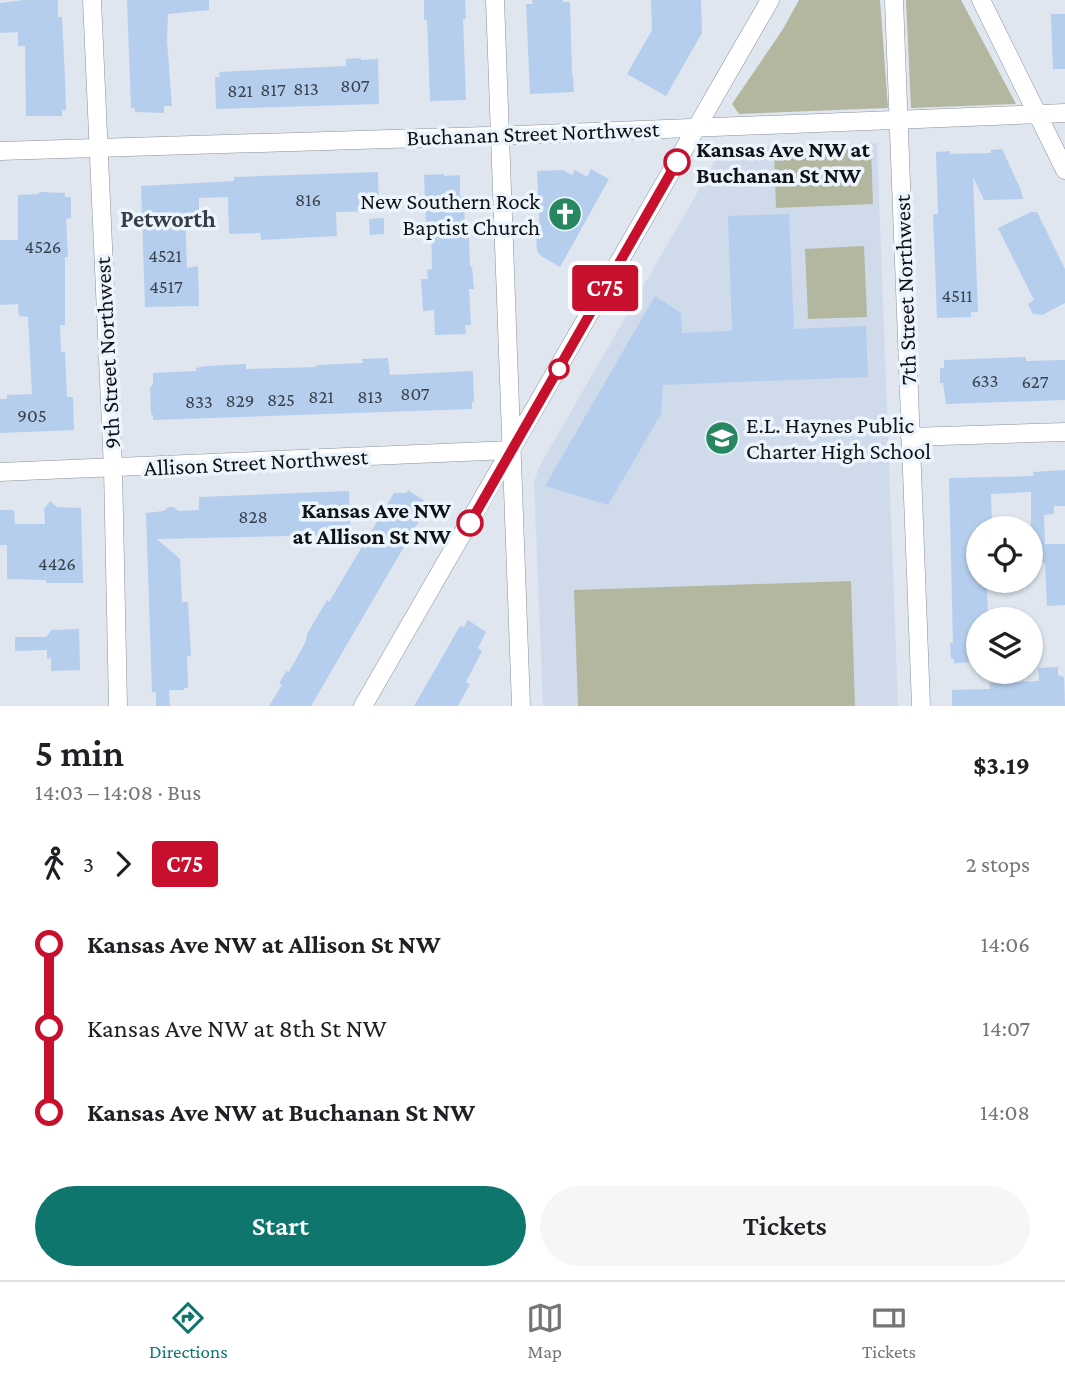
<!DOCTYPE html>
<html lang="en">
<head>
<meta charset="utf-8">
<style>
  body { margin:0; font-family:"Crimson Pro",serif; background:#f6f6f6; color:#202124; height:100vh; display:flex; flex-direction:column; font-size:26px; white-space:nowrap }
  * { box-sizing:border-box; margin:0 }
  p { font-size:23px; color:#757577 }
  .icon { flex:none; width:38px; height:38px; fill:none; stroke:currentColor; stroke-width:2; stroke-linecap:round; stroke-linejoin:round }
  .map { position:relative; height:706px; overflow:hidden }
  .panel { display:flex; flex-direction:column; background:#fff; flex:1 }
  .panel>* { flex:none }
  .badge { padding:0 14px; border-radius:5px; font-size:24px; line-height:46px }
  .controls { position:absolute; left:966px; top:516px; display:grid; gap:14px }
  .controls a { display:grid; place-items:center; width:77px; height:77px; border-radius:50%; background:#fff; box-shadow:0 2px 5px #0004; font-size:35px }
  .map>.badge { position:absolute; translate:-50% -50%; box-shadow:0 0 0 4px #fff }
  .legs { display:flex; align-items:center; gap:10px; height:77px; padding:0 35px; font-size:23px }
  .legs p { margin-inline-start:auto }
  .head { display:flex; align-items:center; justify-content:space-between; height:119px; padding:0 35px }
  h1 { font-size:38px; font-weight:600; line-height:52px }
  .action { display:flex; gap:14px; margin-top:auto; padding:14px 35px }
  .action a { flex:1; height:80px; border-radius:42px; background:#0f766e; color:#fff; font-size:28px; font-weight:600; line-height:80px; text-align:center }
  .action a+a { background:#f6f6f6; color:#202124 }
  ul { padding:0 35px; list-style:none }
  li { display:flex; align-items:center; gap:24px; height:84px; font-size:26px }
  li i { display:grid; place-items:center; width:10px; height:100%; margin:0 9px; background:currentColor }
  li i::after { content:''; width:18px; height:18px; margin:-9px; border:5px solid; border-radius:50%; background:#fff }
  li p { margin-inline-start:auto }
  li:first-child i { background:linear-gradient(#0000 50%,currentColor 0) }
  li:last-child i { background:linear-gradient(currentColor 50%,#0000 0) }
  .tabs { display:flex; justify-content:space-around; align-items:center; height:98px; border-top:2px solid #e0e0e0; background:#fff; font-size:19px; color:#757577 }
  .tabs a { display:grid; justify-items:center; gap:4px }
  .tabs .current { color:#0f766e }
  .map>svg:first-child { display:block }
  .built { fill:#cfdbeb }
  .green { fill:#b4b7a0 }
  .building { fill:#b5ceed }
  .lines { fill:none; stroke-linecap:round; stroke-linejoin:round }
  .minor-casing { stroke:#8a919a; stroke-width:19 }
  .minor { stroke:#fff; stroke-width:18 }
  .line-1-casing { stroke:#fff; stroke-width:16 }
  .line-1 { stroke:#c8102e; stroke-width:10 }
  .stop-1-dot { fill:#fff; stroke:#c8102e; stroke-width:3.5 }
  .labels { text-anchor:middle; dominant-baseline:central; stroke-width:7; stroke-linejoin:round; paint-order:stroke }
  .number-label { font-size:19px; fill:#39424c }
  .street-label { font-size:23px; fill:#101316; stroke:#ecf4fd }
  .stop-label { font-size:23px; font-weight:bold; fill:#101316; stroke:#ecf4fd; text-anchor:start }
  .poi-label { font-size:23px; fill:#101316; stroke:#ecf4fd; text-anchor:end }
  .neighbourhood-label { font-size:24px; font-weight:bold; fill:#383e46; stroke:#ecf4fd }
</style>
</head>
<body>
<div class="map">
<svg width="1065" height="706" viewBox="0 0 1065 706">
  <rect width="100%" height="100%" fill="#dfe6f0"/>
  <!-- built -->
  <path class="built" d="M877,143L898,706H543L534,482L539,467L723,148Z"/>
  <!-- green -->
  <path class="green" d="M799,0H880L888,108L739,114L732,104L783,29Z
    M906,0H961L1016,104L911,108Z
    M871,147L873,204L776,208L774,151Z
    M864,246L867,317L808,319L805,249Z
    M851,581L855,706H578L574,590Z"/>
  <!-- building -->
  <path class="building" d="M24,0H58V17H62L65,78L66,110H62V116H26L25,46H18V32L0,33V3Z
    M127,0H209V10L168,14L167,41L172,106H164V113L135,112V108H131Z
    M424,0H465L466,19H463L466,100L430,101L427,20H424Z
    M532,0H563V2H570L572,75H573L574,92L530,94L526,4H533Z
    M651,0H701L702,33L666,96L627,74L652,30Z
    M1051,14H1065V69H1053Z
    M361,58V60L378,59L379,104L216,109L215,77H220L219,72L346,66V59Z
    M1002,149L1020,188L1023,199L984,200L973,177L978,312H971V317L937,318L933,214H938L936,152L950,151V154L991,153V150Z
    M591,169L609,179L560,267L541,256L537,251L536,232H540L537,171L563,170L572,175L575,170L587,177Z
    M378,172L379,211L336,212L337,236L261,240L260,233L229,234L228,197L199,198V214H185L187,268L198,266L199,306L145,307L141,186L234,181V177Z
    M444,174V176L460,175V196H464L465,236H469L470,267H472L474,289H469L471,325H465L466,334L435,335L434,310L423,311L421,279H428L427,270L432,269L431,227H426L424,175Z
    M40,192L65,193V197H71V218L66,219L68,257H65V325H60L61,352H65L67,397H73L74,430L0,433V399H7V395L32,394L28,317L19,316L18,304L0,305V240H18V195L38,194Z
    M1031,212H1037L1065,269V303L1042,315L1033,314L1028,304L1034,300L998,228Z
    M789,214L794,329L866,326L868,377L663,385L661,414L608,505L545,486L655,296L681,313L682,333L732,331L728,216Z
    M384,218V234L370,235L369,219Z
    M1026,357V361L1065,360V400L946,404L943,383H940V368H944V360Z
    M388,358L390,375L473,371L474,402H472V409L153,420V415H151L150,388L153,384V373L196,371V368L206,366L246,364V369L316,367V365L363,363L362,359Z
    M1065,470V506H1054V514L1044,515L1045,544H1065V605L1047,606L1045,563L1031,562V492L991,494L992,528H978V584H987L988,620H978V662L954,663V659H951L950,643H953L949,478L1034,476L1033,472Z
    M408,490L429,504L311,706H269L282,685L279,684L286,671L289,672L306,641L307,634L327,600L329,602L394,493H407Z
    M349,491L351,547L331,535L157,539L180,559L182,602H188L191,656H187L188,688H184V690H169L170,706H156V692H152L146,513L164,511L168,507H174L178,511L199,510V497Z
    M50,501L57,507L81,508L83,583H46V580L7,579V545H0V510H14L15,524H45L44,509Z
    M468,620L486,632L478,648L482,651L466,682L470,684L458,706H414L460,626L464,627Z
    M79,629L80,670L51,671V658L47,659V650L15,651V637H46L52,630Z
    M1058,667V675L1064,677L1065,706H952V690L990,689L989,683L1039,681L1038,668Z"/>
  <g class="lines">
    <!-- minor casing -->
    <g class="minor-casing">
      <path id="minor" d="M92,0L113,469L118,706
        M495,0L521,706
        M894,0L921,706
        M981,0L1065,170
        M0,151L517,135L1065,113
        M910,437L1065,432
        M0,472L512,450
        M363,706L770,0"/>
    </g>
    <!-- minor -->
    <use href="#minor" class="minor"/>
  </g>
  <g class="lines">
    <!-- line-1 casing -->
    <g class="line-1-casing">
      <path id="line-1" d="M470,523L677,162"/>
    </g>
    <!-- line-1 -->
    <use href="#line-1" class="line-1"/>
  </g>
  <!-- icons -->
  <defs>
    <g id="church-disc" transform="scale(1.75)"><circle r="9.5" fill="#278760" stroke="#ecf4fd"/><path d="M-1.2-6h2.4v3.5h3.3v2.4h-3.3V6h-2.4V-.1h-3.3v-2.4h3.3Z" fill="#fff"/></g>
    <g id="school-disc" transform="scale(1.75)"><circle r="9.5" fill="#278760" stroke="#ecf4fd"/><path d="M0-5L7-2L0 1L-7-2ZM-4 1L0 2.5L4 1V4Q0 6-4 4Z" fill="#fff"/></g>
  </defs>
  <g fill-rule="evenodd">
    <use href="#church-disc" x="565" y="214"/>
    <use href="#school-disc" x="722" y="438"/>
  </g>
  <!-- markers -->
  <g class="stop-1-dot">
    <circle cx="677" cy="162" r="12"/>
    <circle cx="559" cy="369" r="9"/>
    <circle cx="470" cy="523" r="12"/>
  </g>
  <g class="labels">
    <!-- number labels -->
    <g class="number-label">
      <text x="355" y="85">807</text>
      <text x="306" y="88">813</text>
      <text x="273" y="89">817</text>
      <text x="240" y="90">821</text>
      <text x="308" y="199">816</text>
      <text x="43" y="246">4526</text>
      <text x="165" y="255">4521</text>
      <text x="166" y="286">4517</text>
      <text x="957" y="295">4511</text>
      <text x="985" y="380">633</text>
      <text x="1035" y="381">627</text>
      <text x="415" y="393">807</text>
      <text x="321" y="396">821</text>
      <text x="370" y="396">813</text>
      <text x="281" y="399">825</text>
      <text x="240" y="400">829</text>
      <text x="199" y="401">833</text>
      <text x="32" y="415">905</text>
      <text x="253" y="516">828</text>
      <text x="57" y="563">4426</text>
    </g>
    <!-- street labels -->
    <g class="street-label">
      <text transform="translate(533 133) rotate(-2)">Buchanan Street Northwest</text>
      <text transform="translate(905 290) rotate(-92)">7th Street Northwest</text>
      <text transform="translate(107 353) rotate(-93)">9th Street Northwest</text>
      <text transform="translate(256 462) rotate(-3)">Allison Street Northwest</text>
    </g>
    <!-- stop labels -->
    <g class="stop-label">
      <text x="696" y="149">Kansas Ave NW at<tspan x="696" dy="26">Buchanan St NW</tspan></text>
      <text x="451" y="510" text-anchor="end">Kansas Ave NW<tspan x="451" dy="26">at Allison St NW</tspan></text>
    </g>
    <!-- poi labels -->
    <g class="poi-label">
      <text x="540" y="201">New Southern Rock<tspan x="540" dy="26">Baptist Church</tspan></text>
      <text x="746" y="425" text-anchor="start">E.L. Haynes Public<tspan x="746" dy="26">Charter High School</tspan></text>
    </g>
    <!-- neighbourhood labels -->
    <g class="neighbourhood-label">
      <text x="168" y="218">Petworth</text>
    </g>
  </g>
</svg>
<div class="controls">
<a><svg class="icon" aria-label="locate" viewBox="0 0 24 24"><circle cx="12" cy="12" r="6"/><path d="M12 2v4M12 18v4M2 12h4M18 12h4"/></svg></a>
<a><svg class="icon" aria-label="layers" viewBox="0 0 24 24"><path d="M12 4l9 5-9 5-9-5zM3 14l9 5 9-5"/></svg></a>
</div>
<b class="badge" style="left:605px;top:288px;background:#c8102e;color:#fff">C75</b>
</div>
<section class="panel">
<div class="head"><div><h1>5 min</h1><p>14:03 – 14:08 · Bus</p></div><b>$3.19</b></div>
<div class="legs"><svg class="icon" aria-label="walk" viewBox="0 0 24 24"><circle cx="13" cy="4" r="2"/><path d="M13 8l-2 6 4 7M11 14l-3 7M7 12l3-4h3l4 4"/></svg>3<svg class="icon" aria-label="forward" viewBox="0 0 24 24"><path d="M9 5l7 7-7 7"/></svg><b class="badge" style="background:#c8102e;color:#fff">C75</b><p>2 stops</p></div>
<ul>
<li><i style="color:#c8102e"></i><b>Kansas Ave NW at Allison St NW</b><p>14:06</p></li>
<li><i style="color:#c8102e"></i><span>Kansas Ave NW at 8th St NW</span><p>14:07</p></li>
<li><i style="color:#c8102e"></i><b>Kansas Ave NW at Buchanan St NW</b><p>14:08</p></li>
</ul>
<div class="action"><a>Start</a><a>Tickets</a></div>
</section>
<nav class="tabs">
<a class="current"><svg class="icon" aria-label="directions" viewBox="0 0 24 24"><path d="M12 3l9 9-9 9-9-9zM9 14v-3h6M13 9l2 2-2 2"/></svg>Directions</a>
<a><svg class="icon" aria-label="map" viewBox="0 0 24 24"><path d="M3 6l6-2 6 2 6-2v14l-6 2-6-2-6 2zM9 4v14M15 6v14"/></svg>Map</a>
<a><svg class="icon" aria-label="tickets" viewBox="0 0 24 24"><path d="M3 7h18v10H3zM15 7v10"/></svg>Tickets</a>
</nav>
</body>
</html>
